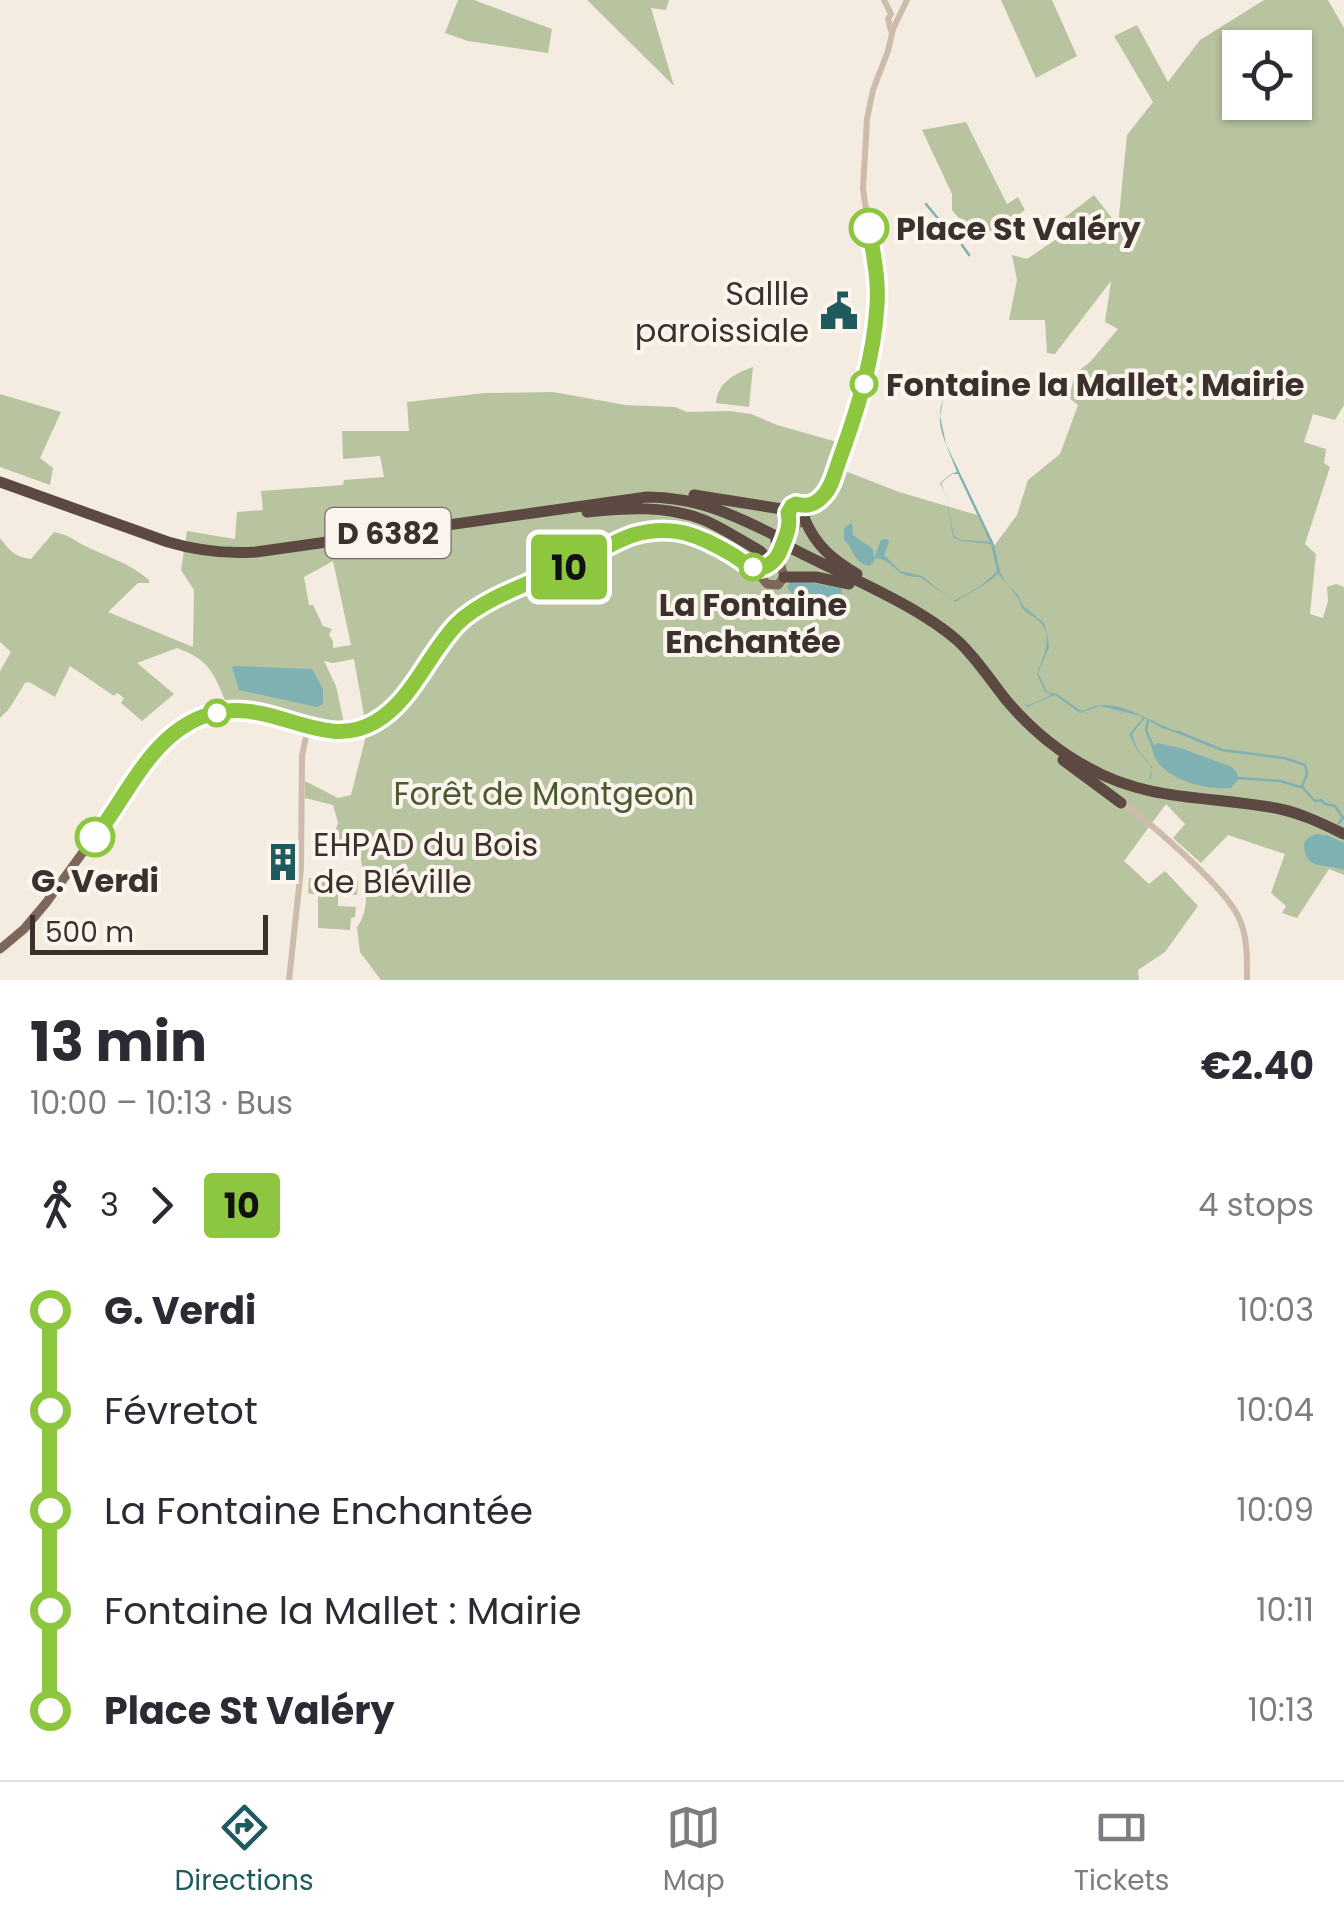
<!DOCTYPE html>
<html lang="en">
<head>
<meta charset="utf-8">
<style>
  body { margin:0; font-family:Poppins,sans-serif; background:#f2f2f3; color:#2b2b33; height:100vh; display:flex; flex-direction:column; font-size:38px; white-space:nowrap }
  * { box-sizing:border-box; margin:0 }
  p { font-size:32px; color:#7c7c81 }
  .icon { flex:none; width:55px; height:55px; fill:none; stroke:currentColor; stroke-width:2; stroke-linecap:round; stroke-linejoin:round }
  .map { position:relative; height:980px; overflow:hidden }
  .sheet { display:flex; flex-direction:column; background:#fff; flex:1 }
  .sheet>* { flex:none }
  .badge { padding:0 20px; border-radius:8px; font-size:35px; line-height:65px }
  .tools { position:absolute; left:1222px; top:30px; display:grid; gap:20px }
  .tools a { display:grid; place-items:center; width:90px; height:90px; border-radius:0px; background:#fff; box-shadow:0 2px 8px #0004; font-size:50px }
  .scale { position:absolute; left:30px; bottom:25px; width:238px; box-sizing:border-box; padding-left:10px; border:5px solid #3b302b; border-top:0; font-size:28px; line-height:35px; white-space:nowrap; color:#3b302b; -webkit-text-stroke:8px #fbf5ee; paint-order:stroke }
  .map>.badge { position:absolute; translate:-50% -50%; box-shadow:0 0 0 5px #fff }
  .legs { display:flex; align-items:center; gap:15px; height:110px; padding:0 30px; font-size:32px }
  .legs p { margin-inline-start:auto }
  .summary { display:flex; align-items:center; justify-content:space-between; height:170px; padding:0 30px }
  h1 { font-size:55px; font-weight:700; line-height:75px }
  ul { padding:0 30px; list-style:none }
  li { display:flex; align-items:center; gap:35px; height:100px; font-size:38px }
  li i { display:grid; place-items:center; width:15px; height:100%; margin:0 12px; background:currentColor }
  li i::after { content:''; width:25px; height:25px; margin:-12px; border:8px solid; border-radius:50%; background:#fff }
  li p { margin-inline-start:auto }
  li:first-child i { background:linear-gradient(#0000 50%,currentColor 0) }
  li:last-child i { background:linear-gradient(currentColor 50%,#0000 0) }
  .dock { display:flex; justify-content:space-around; align-items:center; height:140px; border-top:2px solid #e1e1e2; background:#fff; font-size:28px; color:#7c7c81 }
  .dock a { display:grid; justify-items:center; gap:5px }
  .dock .on { color:#1f5a5e }
  .map>svg:first-child { display:block }
  .green { fill:#b8c4a0; fill-rule:evenodd }
  .water { fill:#7fb0b2; fill-rule:evenodd }
  .lines { fill:none; stroke-linecap:round; stroke-linejoin:round }
  .stream { stroke:#7fb0b2; stroke-width:2.5 }
  .minor { stroke:#cdbbac; stroke-width:6 }
  .major { stroke:#7d675c; stroke-width:9 }
  .highway { stroke:#5c4a42; stroke-width:11 }
  .highway-bridge { stroke:#5c4a42; stroke-width:11 }
  .line-1-casing { stroke:#fff; stroke-width:22 }
  .line-1 { stroke:#8dc63f; stroke-width:15 }
  .stop-1-dot { fill:#fff; stroke:#8dc63f; stroke-width:5 }
  .labels { text-anchor:middle; dominant-baseline:central; stroke-width:8; stroke-linejoin:round; paint-order:stroke }
  .shield { fill:#fbf5ee; stroke:#756b66; stroke-width:2.5 }
  .shield-label { font-size:30px; font-weight:bold; fill:#3b302b }
  .stop-label { font-size:32px; font-weight:bold; fill:#3b302b; stroke:#fbf5ee; text-anchor:start }
  .poi-label { font-size:32px; fill:#3b302b; stroke:#fbf5ee; text-anchor:end }
  .park-label { font-size:32px; fill:#4a5a2e; stroke:#fbf5ee }
</style>
</head>
<body>
<div class="map">
<svg width="1344" height="980" viewBox="0 0 1344 980">
  <rect width="100%" height="100%" fill="#f4ebe1"/>
  <!-- green -->
  <path class="green" d="M458,0H474L552,29L548,53L468,41L445,33Z
    M587,0H669L666,10L651,8L674,86Z
    M1001,0H1052L1077,56L1036,78Z
    M1264,0H1328L1344,28V405L1335,420L1313,414L1304,442L1326,449L1324,463L1330,467L1305,544L1316,554L1310,614L1323,618L1328,601L1327,587L1336,584L1344,587V875L1329,869L1297,918L1282,913L1286,906L1271,893L1285,854L1228,835L1201,863L1173,838L1185,824L1166,804L1124,861L1149,884L1165,871L1198,906L1165,952L1138,970L1139,980H381L360,952L357,927C375,903 360,873 360,846L332,839L338,823L333,805L305,798V781L338,798L351,795L367,732L354,659L333,663L324,661L336,686L345,728L334,730L229,709C214,676 213,661 177,648L137,663L174,694L142,721L121,703L124,698L117,693L114,696L70,666L55,697L29,682L25,683L9,709L0,718V671L11,652L0,642V538C10,551 15,557 31,559L54,532C68,535 71,538 83,545C105,556 130,563 149,580V583H138L108,612L193,647L194,590L181,570L187,531L235,539L237,512L263,510L261,491L343,485L344,480L384,477L380,456L343,459L342,431H409L407,402L485,393L553,392L625,405L675,407L687,412L730,411L751,414L777,425L844,444L840,469L899,492L977,515L994,546L1017,515L1028,480L1060,454L1078,405L1069,398L1075,374L1091,361L1118,329L1105,322L1111,281L1055,354L1047,353L1045,320H1009L1017,280L1012,255L1027,259L1070,230L1064,218L1094,195L1118,226L1127,135L1153,102L1114,36L1137,25L1168,82L1200,40ZM1240,48H1295V102H1240ZM333,561L351,645L333,648V641L329,635L332,629L323,626L313,605H309L304,577Z
    M966,122L1007,204L1018,197L1025,210L992,234L984,225L972,234L952,210V194L922,130Z
    M753,367L749,407L716,403C718,382 734,374 753,367Z
    M0,394L61,412L40,458L53,468L50,485L0,467Z
    M309,878L330,880L331,893L332,878L358,881L357,895L338,894V906L356,907L355,917L351,918L350,930L318,928V895L308,893Z"/>
  <!-- water -->
  <path class="water" d="M955,376L944,396L940,416L946,444L994,544L1000,572L1006,583L1018,595L1023,606L1044,623L1048,637L1049,648L1038,673L1047,692L1057,694L1081,711C1086,710 1091,707 1096,706C1122,700 1153,724 1177,731V733L1162,728L1145,718L1132,734L1137,748L1152,767L1151,780L1149,778L1152,770L1150,765L1137,750L1130,736V733L1143,718L1141,716L1100,706L1080,713L1055,695L1029,706L1025,711L1028,706L1023,704L1029,705L1052,695L1045,692L1037,674C1043,656 1055,637 1039,621C1035,617 1030,615 1026,612C1019,605 1023,607 1018,598C1013,591 1003,580 998,573C988,585 968,593 955,602L920,577C894,578 898,562 876,558L870,566C854,564 854,549 844,540V528L852,523L853,535L873,549L874,558L881,540L888,539L889,542L884,555L900,571L922,576L953,601C968,594 987,583 997,571L991,544L962,541L953,537L946,495L940,483L951,474L957,472C941,429 929,419 955,376ZM952,474H958L990,542L962,540L954,536L946,496L941,483Z
    M790,582H807L841,588L843,595C824,600 797,607 787,587Z
    M236,666L312,669L323,689V704L317,707L239,690L232,667Z
    M1157,743L1181,748L1232,767L1237,773L1238,780L1231,788C1205,791 1156,778 1152,748Z
    M1316,834L1327,835L1344,843V870C1326,863 1304,872 1304,843L1308,838Z"/>
  <g class="lines">
    <!-- stream -->
    <path class="stream" d="M926,204L940,221
      M962,245L969,255
      M1148,721L1146,730L1153,747
      M1178,732L1222,750L1284,758L1305,765L1307,774L1302,787L1315,801L1321,800L1325,804L1335,806L1343,818L1339,823
      M1238,778L1280,781L1300,787"/>
    <!-- minor -->
    <path class="minor" d="M884,0L891,14L888,19L891,31
      M807,514L829,487L861,397L871,355L878,292L863,189L867,119L873,90L888,51L893,29L907,0
      M1122,803C1151,823 1226,888 1239,918C1248,938 1247,959 1247,980
      M289,980L301,869L302,756L308,726"/>
    <!-- major -->
    <path class="major" d="M0,949L24,929L46,903L160,746L192,722L210,714L240,710L262,712L331,732L364,728L392,710L451,631L473,611L584,560L626,537L639,534L668,530L705,540L753,567L767,584L778,585L784,577L781,566L782,555L797,524C809,521 810,506 796,505L788,510C788,534 783,566 753,567"/>
    <!-- highway -->
    <path class="highway" d="M0,482L168,542C198,551 225,554 256,552L647,497C696,497 735,515 778,537
      M694,495L788,510
      M587,512C627,508 666,505 704,520C723,528 742,541 760,551L765,556L767,564
      M805,520C816,546 833,560 857,574
      M793,549C843,575 918,605 959,642C977,659 991,681 1007,701C1030,728 1057,751 1089,768C1151,803 1213,795 1280,809C1303,814 1323,824 1344,834
      M784,577H816L849,584
      M1063,760L1121,803"/>
    <!-- highway-bridge -->
    <path class="highway-bridge" d="M776,541L793,549"/>
  </g>
  <g class="lines">
    <!-- line-1 casing -->
    <g class="line-1-casing">
      <path id="line-1" d="M95,837C121,804 140,761 173,734C252,671 312,759 375,722C412,701 428,654 457,624C485,596 542,579 578,562C596,554 614,541 633,535C650,530 668,529 685,533C703,538 718,546 733,555C739,559 746,565 753,567C766,571 777,560 781,549C786,536 791,526 788,513L792,506L796,504C807,507 815,505 823,496C832,487 835,472 839,461C857,411 874,359 877,305C879,279 873,253 869,228"/>
    </g>
    <!-- line-1 -->
    <use href="#line-1" class="line-1"/>
  </g>
  <!-- icons -->
  <defs>
    <g id="civic-bare" transform="scale(3)"><path d="M-.6-6.5H3V-4.5H.6V-3L4-1V1h2V6H-6V1h2V-1L-.6-3ZM-1.2 2.5V6h2.4V2.5Z" fill="#1f5a5e" stroke="#fbf5ee" stroke-width="2.5" paint-order="stroke"/></g>
    <g id="building-bare" transform="scale(3)"><path d="M-4-6H4V6H1V3H-1V6H-4ZM-2.5-4.3h1.7v1.8h-1.7ZM.8-4.3h1.7v1.8H.8ZM-2.5-1h1.7V.8h-1.7ZM.8-1h1.7V.8H.8Z" fill="#1f5a5e" stroke="#fbf5ee" stroke-width="2.5" paint-order="stroke"/></g>
  </defs>
  <g fill-rule="evenodd">
    <use href="#civic-bare" x="839" y="311"/>
    <use href="#building-bare" x="283" y="862"/>
  </g>
  <!-- markers -->
  <g class="stop-1-dot">
    <circle cx="869" cy="228" r="18"/>
    <circle cx="864" cy="384" r="12"/>
    <circle cx="753" cy="567" r="12"/>
    <circle cx="217" cy="713" r="12"/>
    <circle cx="95" cy="837" r="18"/>
  </g>
  <g class="labels">
    <!-- shield labels -->
    <rect class="shield" x="325.5" y="508" width="125" height="50" rx="8"/>
    <g class="shield-label">
      <text x="388" y="533">D 6382</text>
    </g>
    <!-- stop labels -->
    <g class="stop-label">
      <text x="896" y="228">Place St Valéry</text>
      <text x="886" y="384">Fontaine la Mallet : Mairie</text>
      <text x="753" y="604" text-anchor="middle">La Fontaine<tspan x="753" dy="37">Enchantée</tspan></text>
      <text x="95" y="880" text-anchor="middle">G. Verdi</text>
    </g>
    <!-- poi labels -->
    <g class="poi-label">
      <text x="809" y="293">Sallle<tspan x="809" dy="37">paroissiale</tspan></text>
      <text x="313" y="844" text-anchor="start">EHPAD du Bois<tspan x="313" dy="37">de Bléville</tspan></text>
    </g>
    <!-- park labels -->
    <g class="park-label">
      <text x="544" y="793">Forêt de Montgeon</text>
    </g>
  </g>
</svg>
<div class="tools">
<a><svg class="icon" aria-label="locate" viewBox="0 0 24 24"><circle cx="12" cy="12" r="6"/><path d="M12 2v4M12 18v4M2 12h4M18 12h4"/></svg></a>
</div>
<div class="scale">500 m</div>
<b class="badge" style="left:569px;top:567px;background:#8dc63f;color:#111">10</b>
</div>
<section class="sheet">
<div class="summary"><div><h1>13 min</h1><p>10:00 – 10:13 · Bus</p></div><b>€2.40</b></div>
<div class="legs"><svg class="icon" aria-label="walk" viewBox="0 0 24 24"><circle cx="13" cy="4" r="2"/><path d="M13 8l-2 6 4 7M11 14l-3 7M7 12l3-4h3l4 4"/></svg>3<svg class="icon" aria-label="forward" viewBox="0 0 24 24"><path d="M9 5l7 7-7 7"/></svg><b class="badge" style="background:#8dc63f;color:#111">10</b><p>4 stops</p></div>
<ul>
<li><i style="color:#8dc63f"></i><b>G. Verdi</b><p>10:03</p></li>
<li><i style="color:#8dc63f"></i><span>Févretot</span><p>10:04</p></li>
<li><i style="color:#8dc63f"></i><span>La Fontaine Enchantée</span><p>10:09</p></li>
<li><i style="color:#8dc63f"></i><span>Fontaine la Mallet : Mairie</span><p>10:11</p></li>
<li><i style="color:#8dc63f"></i><b>Place St Valéry</b><p>10:13</p></li>
</ul>
</section>
<nav class="dock">
<a class="on"><svg class="icon" aria-label="directions" viewBox="0 0 24 24"><path d="M12 3l9 9-9 9-9-9zM9 14v-3h6M13 9l2 2-2 2"/></svg>Directions</a>
<a><svg class="icon" aria-label="map" viewBox="0 0 24 24"><path d="M3 6l6-2 6 2 6-2v14l-6 2-6-2-6 2zM9 4v14M15 6v14"/></svg>Map</a>
<a><svg class="icon" aria-label="tickets" viewBox="0 0 24 24"><path d="M3 7h18v10H3zM15 7v10"/></svg>Tickets</a>
</nav>
</body>
</html>
